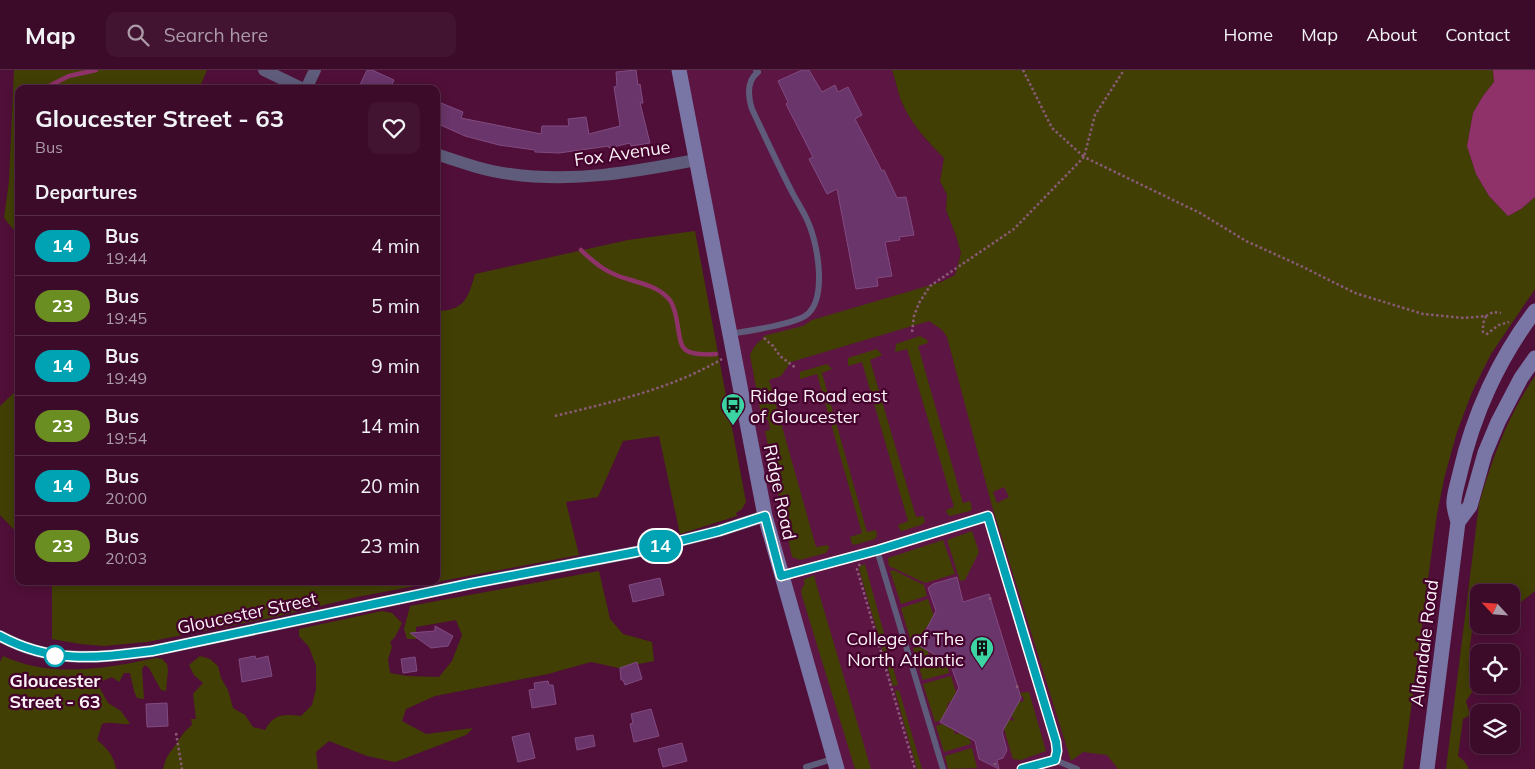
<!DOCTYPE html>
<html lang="en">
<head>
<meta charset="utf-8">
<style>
  body { margin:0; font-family:Mulish,sans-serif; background:#431432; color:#f1f3f6; height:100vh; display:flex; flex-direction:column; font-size:19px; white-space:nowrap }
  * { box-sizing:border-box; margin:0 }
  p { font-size:16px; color:#ac9ba8 }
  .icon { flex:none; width:28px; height:28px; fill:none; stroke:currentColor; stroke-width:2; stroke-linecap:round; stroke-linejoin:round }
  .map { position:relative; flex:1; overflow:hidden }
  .side { position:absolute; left:15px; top:15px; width:425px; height:500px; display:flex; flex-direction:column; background:#3c0b2a; border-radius:10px; box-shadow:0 2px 12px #0003,0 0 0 1px #552b47 }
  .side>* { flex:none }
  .badge { padding:0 10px; border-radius:16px; font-size:18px; line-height:32px }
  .needle { width:32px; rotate:296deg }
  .controls { position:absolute; left:1470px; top:514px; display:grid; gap:10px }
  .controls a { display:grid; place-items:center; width:50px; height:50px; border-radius:10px; background:#3c0b2a; box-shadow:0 2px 12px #0003,0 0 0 1px #552b47; font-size:25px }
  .map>.badge { position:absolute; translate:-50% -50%; box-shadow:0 0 0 2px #fff }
  h2 { padding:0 20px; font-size:19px; line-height:45px }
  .round { display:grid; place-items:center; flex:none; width:52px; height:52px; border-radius:10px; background:#431432 }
  .headline { display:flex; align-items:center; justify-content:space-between; height:85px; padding:0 20px }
  h1 { font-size:24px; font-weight:700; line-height:38px }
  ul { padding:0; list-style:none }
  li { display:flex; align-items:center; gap:15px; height:60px; padding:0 20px; border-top:1px solid #552b47 }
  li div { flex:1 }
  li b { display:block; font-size:19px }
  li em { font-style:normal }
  li .badge { min-width:55px; font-weight:700; text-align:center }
  header { display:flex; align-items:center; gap:30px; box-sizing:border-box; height:70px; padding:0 25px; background:#3c0b2a; border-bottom:1px solid #552b47 }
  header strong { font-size:24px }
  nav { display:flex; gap:28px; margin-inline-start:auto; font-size:18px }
  .search { width:350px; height:45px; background:#431432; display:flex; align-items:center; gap:12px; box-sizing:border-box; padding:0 18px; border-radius:10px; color:#ac9ba8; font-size:19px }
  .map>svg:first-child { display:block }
  .built { fill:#5d1543 }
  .green { fill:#423f04; fill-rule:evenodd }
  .water { fill:#8f326a }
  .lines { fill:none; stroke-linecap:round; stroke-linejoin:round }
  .stream { stroke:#8f326a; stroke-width:4.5 }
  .building { fill:#6a356a; stroke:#814b82 }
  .path { stroke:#895b77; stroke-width:2.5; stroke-dasharray:2.5 2.5; stroke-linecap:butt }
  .lane { stroke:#5e5c7a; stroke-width:6 }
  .street { stroke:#5e5c7a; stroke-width:12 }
  .secondary { stroke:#7976a5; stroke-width:15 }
  .line-casing { stroke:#fff; stroke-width:11 }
  .line { stroke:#00a3b4; stroke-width:8 }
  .stop-dot { fill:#fff; stroke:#00a3b4; stroke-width:2.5 }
  .labels { text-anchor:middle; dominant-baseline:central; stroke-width:4.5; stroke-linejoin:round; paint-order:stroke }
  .street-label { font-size:18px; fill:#faf1f5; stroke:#44022d }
  .poi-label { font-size:18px; fill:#faf1f5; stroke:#44022d; text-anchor:start }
  .stop-label { font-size:18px; font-weight:bold; fill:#faf1f5; stroke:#44022d }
</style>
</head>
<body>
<header>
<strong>Map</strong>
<div class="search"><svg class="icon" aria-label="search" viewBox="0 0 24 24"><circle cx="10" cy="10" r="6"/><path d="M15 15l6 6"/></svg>Search here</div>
<nav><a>Home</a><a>Map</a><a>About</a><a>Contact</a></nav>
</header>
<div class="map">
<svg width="1535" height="699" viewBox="0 0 1535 699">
  <rect width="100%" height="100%" fill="#500f38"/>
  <!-- built -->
  <path class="built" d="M679,0H892L902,34L914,54L927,71L944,88L940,111L947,125L946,141L956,166L961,183L955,205L930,216L1169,699H837L774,482Z"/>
  <!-- green -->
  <path class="green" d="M14,0H207L199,19H19V166L4,148L9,111Z
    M892,0H1493L1494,12L1483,26L1473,43L1467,76L1476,104L1489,126L1508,146L1521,139L1535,127V219L1491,284L1472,322L1457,362L1445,405L1437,444L1431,487L1403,699H1118L1107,685L1083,682L1071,691L992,436L947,267L942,260L929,251L791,292L781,306L769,310L816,477L828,475L829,478L826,483L800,490L792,487L765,361L770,360L768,349L762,350L750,285C753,278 756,273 763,269V266L803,256L812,250L941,212L955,205L961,183L956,166L946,140L947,125L940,111L944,88C928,72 913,56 903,35C898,24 896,11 892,0ZM1004,417L1009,427L997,433L993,422Z
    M695,161L746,432L742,439L736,443L737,446L680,464L659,366L623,371L598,427L566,432L579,485L357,527L275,547L147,572L104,576L80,574L52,569V511H436V241C465,241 468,228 475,204L628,170Z
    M920,266L927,270L928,273L918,276L963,433L970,431L972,439L970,441L950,446L948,445L946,440L954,437L907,279L895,282L896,274Z
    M877,279L882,285L870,290L916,447L923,446L925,452L921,455L902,461L900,460L898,455L908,451L862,292L848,296V288Z
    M827,294L832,299L822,303L867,462L876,460L877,466L875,469L854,475L852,474L850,467L862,463L817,304L800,309V302Z
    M1535,306V521L1521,532L1511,529V522H1493L1480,518C1475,545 1463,596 1472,622L1466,631L1470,645L1463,649L1458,686L1464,691L1469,699H1446L1479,434C1492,389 1508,345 1535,306Z
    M19,318V465L0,445V336Z
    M972,461L979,482L965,510L960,511L947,470Z
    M943,470L955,504L925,513L889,496L888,488Z
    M865,494L898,615L893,616L859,499L860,496Z
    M893,500L924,515L927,526L901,534L890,501Z
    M599,501L610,549L623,564L652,572L654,591L619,598L591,592L548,604L435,626L406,639L402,651L426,664L473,658L466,665L395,692L367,686L329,671L316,682L318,699H163C166,688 167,686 174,677C182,667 180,665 192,655L191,649H196L193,624L203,613L194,605L189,595L200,586L210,589L218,596L221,608L228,620L233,638L245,645L253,657L265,660C274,644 283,644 301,646L312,635L316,619V596L309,577L299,566V559L382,541L392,543L402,553L395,567L390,572L392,577L388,589L390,603L407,606L439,607L452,591L462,565L456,550L416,557V569H407L404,559L410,536Z
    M814,505L816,513L871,699H855L802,526L801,520L805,513L803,510Z
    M928,529L934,546L928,556L926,557L919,573L912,575L901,538Z
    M920,576L928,581V584L931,585L933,584L946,590L949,603L923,610L913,578Z
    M3,586C53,609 106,598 156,588L162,589L167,594L168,600L166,621L161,620L149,598L145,595L142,599L144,629L137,628L134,621L130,603H124L119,612L112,607L97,613L108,633L121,641L130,654C120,655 111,651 102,654L97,670C107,678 114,686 116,699H0V592Z
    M951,606L956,622L951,632H949L947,636V639L942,650L935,652L923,614Z
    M899,620L922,699H917L895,621Z
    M1029,622L1046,681L1021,690L1013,689L1004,659L1009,649L1012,651L1014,650L1011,645L1019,631L1022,632L1024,630L1023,627L1019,623Z
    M942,654L954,660V663L957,664L959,663L969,668L971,674L944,682L936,656Z
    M972,678L977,698L948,699L945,686Z"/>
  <!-- water -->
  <path class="water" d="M1493,0H1535V127L1521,139L1508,146L1489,126L1476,104L1467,76L1473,43L1483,26L1494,12Z"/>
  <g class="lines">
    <!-- stream -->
    <path class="stream" d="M21,17L49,16L69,6L96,0
      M581,180C591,190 603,200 616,205C633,212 655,214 668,228C672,231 673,237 675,242C683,275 674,287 716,284"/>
  </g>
  <!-- building -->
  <path class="building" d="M367,0H372L394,10L390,19H358Z
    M636,0L638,15L640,14L643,33H640L650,73L631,76L630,73L609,78V76L559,83L535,82V80L499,75L465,66L436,53V43L441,33L463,42L461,48L541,64L542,56H569L568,49L586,47L589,64L612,58L620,56L614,17L617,16L616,2Z
    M802,0H809L822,22L835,15L838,22L848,17L862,45L855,49L882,101L884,100L897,128L906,127L914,165L899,167L900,170L885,172L892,206L877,208L878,216L856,219L837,119L827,124L809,89L813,87L786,34L788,32L778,11Z
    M957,507L963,532L989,524L1021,628L1002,662L1007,680L1003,688L997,690L999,699L979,689L975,671L940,652L959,618L950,593L918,575L936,541L928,518L933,514Z
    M660,508L664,525L633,532L629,515Z
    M435,556L453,566L448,576L431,578L410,563L435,561Z
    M255,586L256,589L268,586L272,606L242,612L239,589Z
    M415,587L417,601L403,603L401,589Z
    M637,592L642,609L625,615L623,610H621L620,598Z
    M548,611L549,615H553L556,634L532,638L529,620L535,619L534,613Z
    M167,633L168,656L147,657L146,634Z
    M651,639L659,666L634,672L630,654L633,653L631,644Z
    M529,663L535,688L518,692L512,667Z
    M593,665L595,676L577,680L575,668Z
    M682,673L687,691L663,697L658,679Z"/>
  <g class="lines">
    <!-- path -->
    <path class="path" d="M1023,0L1052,58L1084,87L1095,45L1124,0
      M1486,246L1483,254V262L1487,264L1499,255L1509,252
      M912,262L914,246L919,233L930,216L1014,159L1084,87L1200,143L1246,171L1301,196L1355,223L1423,244L1464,248L1486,246L1493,242L1501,243
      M764,268L773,276L780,286L796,298
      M555,346C612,332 671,319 722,289
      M860,494L857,499L915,699
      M989,529L992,528
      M1016,617L1019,616
      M176,663L182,699
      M995,693V695"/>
    <!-- lane -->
    <path class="lane" d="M730,264C748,261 791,255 805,246C828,231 818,174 808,152C804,142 797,132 792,122C778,95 765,67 752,39C748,26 746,11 758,2L756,0
      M877,480L943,699
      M782,506L877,480L988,446L1056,672L1057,681L1055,690
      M806,697L833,689
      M1022,699L1055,690L1077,699"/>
    <!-- street -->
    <path class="street" d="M264,0L303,19
      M306,19L315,0
      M436,84C460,92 485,101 510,104C574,113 633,102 696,90
      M0,566C51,594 96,588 152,581L469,514L636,482L719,461L765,446"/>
    <!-- secondary -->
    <path class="secondary" d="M679,0L765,446L837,699
      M1458,452L1470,436L1485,383L1498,352L1521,308L1535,288
      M1427,699L1458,452C1456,445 1453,437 1454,430C1455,421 1458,412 1460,403C1473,345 1499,288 1535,241"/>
  </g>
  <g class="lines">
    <!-- line casing -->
    <g class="line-casing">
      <path id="line" d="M0,566C52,594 96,588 152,581L469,514L636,482L719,461L765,446L781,506L878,480L988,446L1056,672L1057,681L1055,690L1022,699"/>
    </g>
    <!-- line -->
    <use href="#line" class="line"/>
  </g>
  <!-- icons -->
  <defs>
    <g id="bus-pin" transform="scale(1.25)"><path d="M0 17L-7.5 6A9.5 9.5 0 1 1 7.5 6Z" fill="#3dd4a3" stroke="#44022d"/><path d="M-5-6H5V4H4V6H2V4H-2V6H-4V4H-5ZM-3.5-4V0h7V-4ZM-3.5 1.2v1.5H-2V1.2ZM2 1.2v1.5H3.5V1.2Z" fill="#111"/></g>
    <g id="building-pin" transform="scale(1.25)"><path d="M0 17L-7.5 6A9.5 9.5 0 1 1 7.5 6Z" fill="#3dd4a3" stroke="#44022d"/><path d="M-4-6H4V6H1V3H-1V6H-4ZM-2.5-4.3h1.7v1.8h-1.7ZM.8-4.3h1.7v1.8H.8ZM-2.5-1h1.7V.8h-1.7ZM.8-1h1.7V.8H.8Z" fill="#111"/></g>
  </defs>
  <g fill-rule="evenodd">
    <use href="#bus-pin" x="733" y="335"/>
    <use href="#building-pin" x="982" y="578"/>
  </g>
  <!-- markers -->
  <circle class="stop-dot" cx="55" cy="586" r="10"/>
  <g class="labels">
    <!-- street labels -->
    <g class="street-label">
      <text transform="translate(622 83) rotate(-8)">Fox Avenue</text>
      <text transform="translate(780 422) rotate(78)">Ridge Road</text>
      <text transform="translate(247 543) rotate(-12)">Gloucester Street</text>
      <text transform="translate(1424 573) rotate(-83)">Allandale Road</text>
    </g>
    <!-- poi labels -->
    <g class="poi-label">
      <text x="750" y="325">Ridge Road east<tspan x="750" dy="21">of Gloucester</tspan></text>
      <text x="964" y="568" text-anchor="end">College of The<tspan x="964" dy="21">North Atlantic</tspan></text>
    </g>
    <!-- stop labels -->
    <g class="stop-label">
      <text x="55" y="610">Gloucester<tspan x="55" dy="21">Street - 63</tspan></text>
    </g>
  </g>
</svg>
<div class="controls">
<a><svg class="needle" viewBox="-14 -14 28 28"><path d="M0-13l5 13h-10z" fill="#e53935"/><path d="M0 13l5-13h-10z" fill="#ac9ba8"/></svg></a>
<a><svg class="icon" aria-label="locate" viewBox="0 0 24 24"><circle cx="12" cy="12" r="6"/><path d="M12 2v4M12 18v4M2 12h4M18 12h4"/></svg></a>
<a><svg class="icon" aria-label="layers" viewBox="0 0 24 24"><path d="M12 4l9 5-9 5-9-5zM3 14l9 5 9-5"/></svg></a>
</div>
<b class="badge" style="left:660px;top:476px;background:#00a3b4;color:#fff">14</b>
<section class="side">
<div class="headline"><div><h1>Gloucester Street - 63</h1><p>Bus</p></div><a class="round"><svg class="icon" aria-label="heart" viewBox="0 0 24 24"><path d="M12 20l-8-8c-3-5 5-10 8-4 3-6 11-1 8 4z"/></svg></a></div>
<h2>Departures</h2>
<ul>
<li><span class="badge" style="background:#00a3b4;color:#fff">14</span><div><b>Bus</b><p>19:44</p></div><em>4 min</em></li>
<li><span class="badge" style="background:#6b8e23;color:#fff">23</span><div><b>Bus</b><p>19:45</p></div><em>5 min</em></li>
<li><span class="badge" style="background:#00a3b4;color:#fff">14</span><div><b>Bus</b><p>19:49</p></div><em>9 min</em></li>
<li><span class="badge" style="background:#6b8e23;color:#fff">23</span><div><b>Bus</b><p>19:54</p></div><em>14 min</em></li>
<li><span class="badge" style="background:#00a3b4;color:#fff">14</span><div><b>Bus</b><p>20:00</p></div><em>20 min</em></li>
<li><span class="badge" style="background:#6b8e23;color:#fff">23</span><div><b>Bus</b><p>20:03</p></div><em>23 min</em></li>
</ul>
</section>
</div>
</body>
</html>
